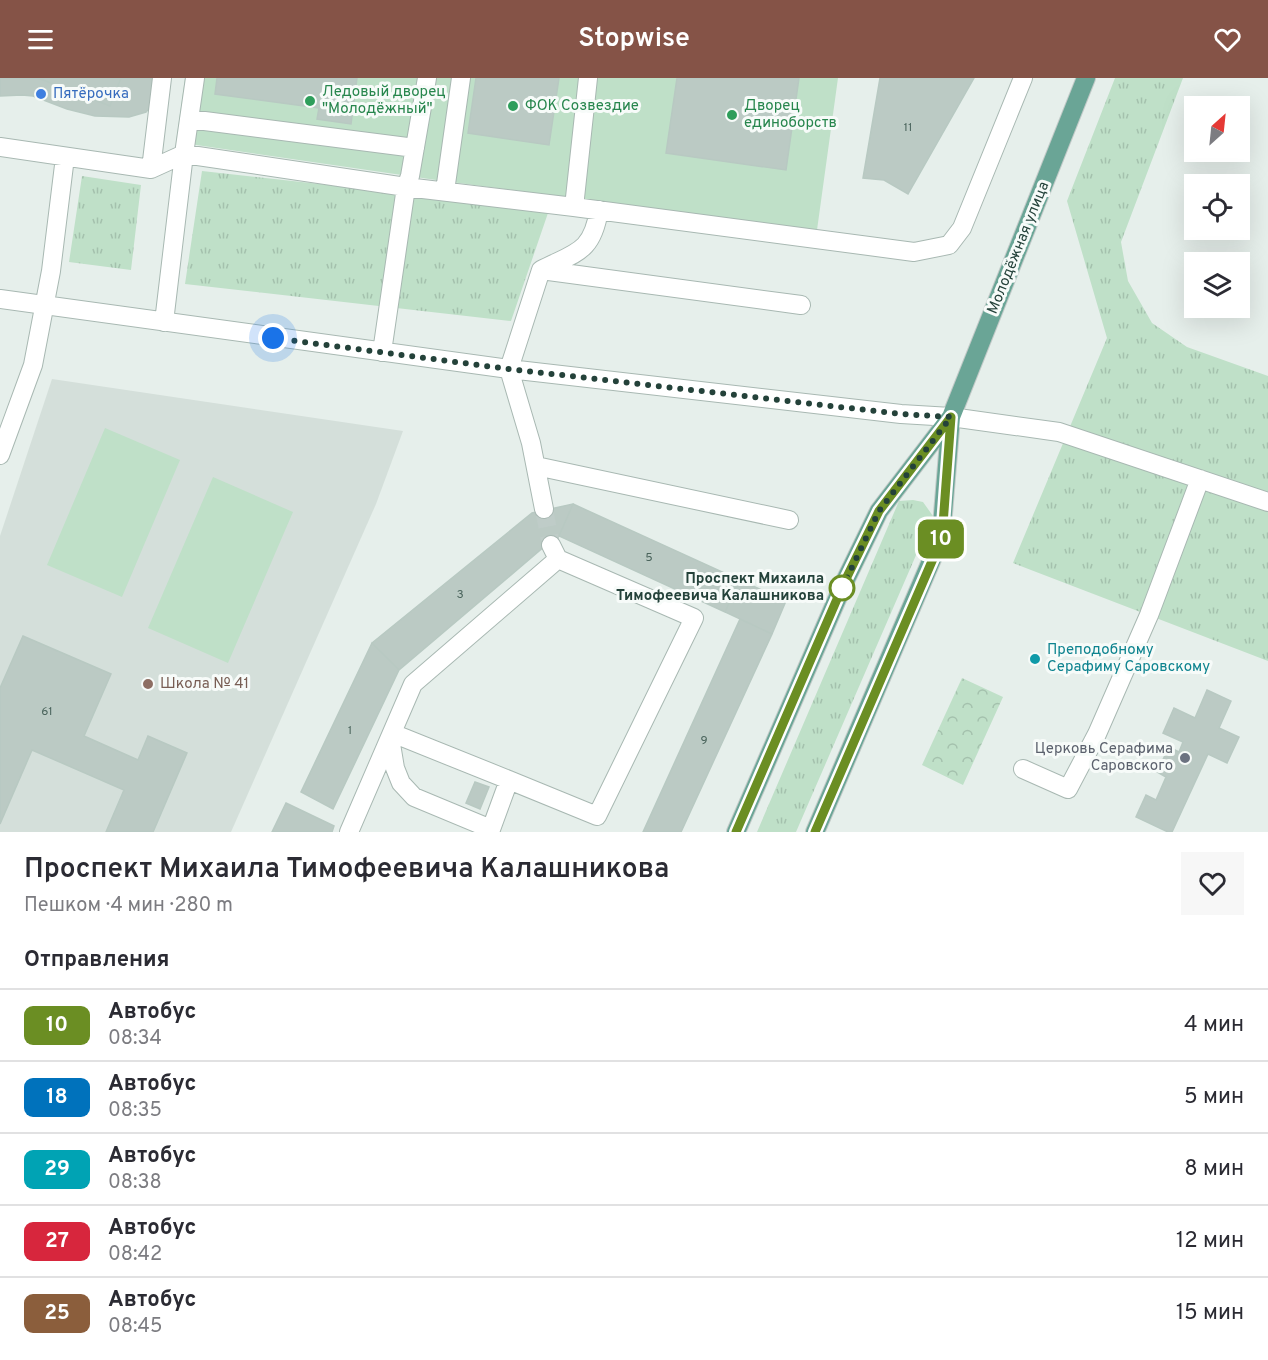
<!DOCTYPE html>
<html lang="ru">
<head>
<meta charset="utf-8">
<style>
  body { margin:0; font-family:Overpass,sans-serif; background:#f7f7f7; color:#2b2b33; height:100vh; display:flex; flex-direction:column; font-size:22px; white-space:nowrap }
  * { box-sizing:border-box; margin:0 }
  p { font-size:20px; color:#7c7c81 }
  .icon { flex:none; width:33px; height:33px; fill:none; stroke:currentColor; stroke-width:2; stroke-linecap:round; stroke-linejoin:round }
  .map { position:relative; height:754px; overflow:hidden }
  .drawer { display:flex; flex-direction:column; background:#fff; flex:1 }
  .drawer>* { flex:none }
  .badge { padding:0 12px; border-radius:9px; font-size:21px; line-height:39px }
  .needle { width:39px; rotate:27deg }
  .fabs { position:absolute; left:1184px; top:18px; display:grid; gap:12px }
  .fabs a { display:grid; place-items:center; width:66px; height:66px; border-radius:0px; background:#fff; box-shadow:0 6px 24px #0002; font-size:30px }
  .you { position:absolute; width:30px; height:30px; margin:-15px; border:4px solid #fff; border-radius:50%; background:#1a73e8; box-shadow:0 0 0 9px #1a73e833 }
  .map>.badge { position:absolute; translate:-50% -50%; box-shadow:0 0 0 3px #fff }
  h2 { padding:0 24px; font-size:22px; line-height:54px }
  .round { display:grid; place-items:center; flex:none; width:63px; height:63px; border-radius:0px; background:#f7f7f7 }
  .headline { display:flex; align-items:center; justify-content:space-between; height:102px; padding:0 24px }
  h1 { font-size:28px; font-weight:600; line-height:45px }
  ul { padding:0; list-style:none }
  li { display:flex; align-items:center; gap:18px; height:72px; padding:0 24px; border-top:2px solid #e1e1e2 }
  li div { flex:1 }
  li b { display:block; font-size:22px }
  li em { font-style:normal }
  li .badge { min-width:66px; font-weight:700; text-align:center }
  header { display:flex; justify-content:space-between; align-items:center; height:78px; padding:0 24px; background:#855347; color:#fff; font-size:27px; font-weight:600 }
  .map>svg:first-child { display:block }
  .built { fill:#d4dfda }
  .grass { fill:url(#grass-tufts) }
  .forest { fill:url(#forest-crowns) }
  .pitch { fill:#bfe0c8 }
  .building { fill:#bbcac4; stroke:#b8c9c2; stroke-width:1.5 }
  .lines { fill:none; stroke-linecap:round; stroke-linejoin:round }
  .minor-tunnel { stroke:#bfccc8; stroke-width:18; stroke-dasharray:18 9; stroke-linecap:butt }
  .minor-casing { stroke:#a8b8b2; stroke-width:20 }
  .major-casing { stroke:#c2cac8; stroke-width:20 }
  .minor { stroke:#fff; stroke-width:18 }
  .major { stroke:#6aa596; stroke-width:18 }
  .line-casing { stroke:#fff; stroke-width:14 }
  .line { stroke:#6b8e23; stroke-width:9 }
  .walk { stroke:#24423a; stroke-width:6; stroke-dasharray:0 10.8 }
  .shop-dot { fill:#3f7fe0; stroke:#f7fbf9; stroke-width:2 }
  .leisure-dot { fill:#2e9e5b; stroke:#f7fbf9; stroke-width:2 }
  .stop-dot { fill:#fff; stroke:#6b8e23; stroke-width:3 }
  .culture-dot { fill:#0f9aa8; stroke:#f7fbf9; stroke-width:2 }
  .education-dot { fill:#8d6e63; stroke:#f7fbf9; stroke-width:2 }
  .worship-dot { fill:#6b7280; stroke:#f7fbf9; stroke-width:2 }
  .labels { text-anchor:middle; dominant-baseline:central; stroke-width:6; stroke-linejoin:round; paint-order:stroke }
  .number-label { font-size:12px; fill:#4a645c }
  .leisure-label { font-size:15px; fill:#27864d; stroke:#f7fbf9; text-anchor:start }
  .shop-label { font-size:15px; fill:#366cbe; stroke:#f7fbf9; text-anchor:start }
  .street-label { font-size:15px; fill:#24423a; stroke:#f7fbf9 }
  .stop-label { font-size:15px; font-weight:bold; fill:#24423a; stroke:#f7fbf9; text-anchor:end }
  .culture-label { font-size:15px; fill:#0d838f; stroke:#f7fbf9; text-anchor:start }
  .education-label { font-size:15px; fill:#785e54; stroke:#f7fbf9; text-anchor:start }
  .worship-label { font-size:15px; fill:#5b616d; stroke:#f7fbf9; text-anchor:end }
</style>
</head>
<body>
<header><svg class="icon" aria-label="menu" viewBox="0 0 24 24"><path d="M4 6h16M4 12h16M4 18h16"/></svg>Stopwise<svg class="icon" aria-label="heart" viewBox="0 0 24 24"><path d="M12 20l-8-8c-3-5 5-10 8-4 3-6 11-1 8 4z"/></svg></header>
<div class="map">
<svg width="1268" height="754" viewBox="0 0 1268 754">
  <defs>
    <pattern id="grass-tufts" width="24" height="20" patternUnits="userSpaceOnUse" patternTransform="scale(1.5)"><rect width="24" height="20" fill="#bfe0c8"/><path d="M3 7l-1-3M5 7V3M7 7l1-3M15 17l-1-3M17 17v-4M19 17l1-3" fill="none" stroke="#a4c1ad"/></pattern>
    <pattern id="forest-crowns" width="20" height="18" patternUnits="userSpaceOnUse" patternTransform="scale(1.5)"><rect width="20" height="18" fill="#bfe0c8"/><path d="M2 6a3 3 0 1 1 6 0M12 15a3 3 0 1 1 6 0" fill="none" stroke="#a4c1ad"/></pattern>
  </defs>
  <rect width="100%" height="100%" fill="#e6efeb"/>
  <!-- built -->
  <path class="built" d="M52,301L403,353L376,426L231,754H0V458Z"/>
  <!-- grass -->
  <path class="grass" d="M1115,0H1183L1121,164L1128,203L1152,245L1187,269L1268,298V583L1013,485L1107,260L1067,123Z
    M202,93L428,118L548,135L511,243L185,206Z
    M82,98L141,107L131,192L69,184Z
    M913,422L923,424L933,438L796,754H757L899,423Z"/>
  <!-- forest -->
  <path class="forest" d="M962,600L1003,619L963,707L922,687Z"/>
  <!-- pitch -->
  <path class="pitch" d="M185,0H838L817,152L436,102L176,64Z
    M105,350L180,382L122,519L47,487Z
    M213,399L293,434L228,585L148,550Z"/>
  <!-- building -->
  <path class="building" d="M0,0H38L110,28L121,0H153L151,28L146,34L129,39L95,38L67,31L33,18L22,17L0,18Z
    M38,0H121L110,28Z
    M217,0H357L351,46L317,41L319,30L215,16Z
    M476,0H559L549,67L468,55Z
    M677,0H799L786,92L666,75Z
    M880,0H974L908,116L884,102L863,100Z
    M573,426L559,458L551,467L545,468L399,592L372,565L532,435Z
    M573,426L740,502L725,534L559,458Z
    M740,502L786,523L772,556L725,534Z
    M740,541L772,556L681,754H643Z
    M23,558L111,596L84,658L138,682L148,658L187,675L153,754H106L124,712L32,672L0,746V610Z
    M372,565L399,592L333,731L301,714Z
    M1207,612L1231,623L1219,650L1239,659L1227,685L1208,676L1172,754H1168L1136,739L1146,717L1156,722L1166,699L1157,694L1169,669L1179,674L1183,664L1163,655L1174,630L1195,640Z
    M475,704L489,709L480,731L466,725Z
    M286,725L334,748L332,754H272Z"/>
  <g class="lines">
    <!-- minor-tunnel -->
    <path class="minor-tunnel" d="M544,431L551,467"/>
    <!-- minor casing -->
    <g class="minor-casing">
      <path id="minor" d="M189,41L415,70
        M0,69L151,91L184,76L406,109L574,129L588,0
        M151,91L162,0
        M445,113L461,0
        M574,129L914,174L949,167L962,150L1023,0
        M541,192C576,174 592,175 599,132
        M0,221L509,291L901,336L951,339L1059,354L1268,424
        M164,244L184,76L195,0
        M382,274L406,109L410,98L427,0
        M0,377L33,287L51,193L65,79
        M536,388L789,442
        M544,431L531,365L509,291L541,192L801,227
        M392,655L509,702
        M390,660L395,690L401,705L414,719L491,751
        M1023,691L1068,711L1097,656L1149,537L1200,401
        M349,754L413,606L558,481
        M490,754L509,702L597,738L694,540L558,481L551,467"/>
    </g>
    <!-- major casing -->
    <g class="major-casing">
      <path id="major" d="M736,754L844,505L879,433L951,339L1086,0
        M815,754L941,460L951,339"/>
    </g>
    <!-- minor -->
    <use href="#minor" class="minor"/>
    <!-- major -->
    <use href="#major" class="major"/>
  </g>
  <g class="lines">
    <!-- line casing -->
    <g class="line-casing">
      <path id="line" d="M736,754L844,505L879,433L951,339L942,460L815,754"/>
    </g>
    <!-- line -->
    <use href="#line" class="line"/>
    <!-- walk -->
    <path class="walk" d="M273,260L509,291L901,336L951,339L879,433L842,510"/>
  </g>
  <!-- markers -->
  <circle class="shop-dot" cx="41" cy="16" r="6"/>
  <g class="leisure-dot">
    <circle cx="310" cy="23" r="6"/>
    <circle cx="513" cy="28" r="6"/>
    <circle cx="732" cy="37" r="6"/>
  </g>
  <circle class="stop-dot" cx="842" cy="510" r="12"/>
  <circle class="culture-dot" cx="1035" cy="581" r="6"/>
  <circle class="education-dot" cx="148" cy="606" r="6"/>
  <circle class="worship-dot" cx="1185" cy="680" r="6"/>
  <g class="labels">
    <!-- number labels -->
    <g class="number-label">
      <text x="908" y="50">11</text>
      <text x="649" y="480">5</text>
      <text x="460" y="517">3</text>
      <text x="47" y="634">61</text>
      <text x="350" y="653">1</text>
      <text x="704" y="663">9</text>
    </g>
    <!-- leisure labels -->
    <g class="leisure-label">
      <text x="322" y="14">Ледовый дворец<tspan x="322" dy="17">"Молодёжный"</tspan></text>
      <text x="525" y="28">ФОК Созвездие</text>
      <text x="744" y="28">Дворец<tspan x="744" dy="17">единоборств</tspan></text>
    </g>
    <!-- shop labels -->
    <g class="shop-label">
      <text x="53" y="16">Пятёрочка</text>
    </g>
    <!-- street labels -->
    <g class="street-label">
      <text transform="translate(1019 170) rotate(-68)">Молодёжная улица</text>
    </g>
    <!-- stop labels -->
    <g class="stop-label">
      <text x="824" y="501">Проспект Михаила<tspan x="824" dy="17">Тимофеевича Калашникова</tspan></text>
    </g>
    <!-- culture labels -->
    <g class="culture-label">
      <text x="1047" y="572">Преподобному<tspan x="1047" dy="17">Серафиму Саровскому</tspan></text>
    </g>
    <!-- education labels -->
    <g class="education-label">
      <text x="160" y="606">Школа № 41</text>
    </g>
    <!-- worship labels -->
    <g class="worship-label">
      <text x="1173" y="671">Церковь Серафима<tspan x="1173" dy="17">Саровского</tspan></text>
    </g>
  </g>
</svg>
<div class="fabs">
<a><svg class="needle" viewBox="-14 -14 28 28"><path d="M0-13l5 13h-10z" fill="#e53935"/><path d="M0 13l5-13h-10z" fill="#7c7c81"/></svg></a>
<a><svg class="icon" aria-label="locate" viewBox="0 0 24 24"><circle cx="12" cy="12" r="6"/><path d="M12 2v4M12 18v4M2 12h4M18 12h4"/></svg></a>
<a><svg class="icon" aria-label="layers" viewBox="0 0 24 24"><path d="M12 4l9 5-9 5-9-5zM3 14l9 5 9-5"/></svg></a>
</div>
<div class="you" style="left:273px;top:260px"></div>
<b class="badge" style="left:941px;top:461px;background:#6b8e23;color:#fff">10</b>
</div>
<section class="drawer">
<div class="headline"><div><h1>Проспект Михаила Тимофеевича Калашникова</h1><p>Пешком · 4 мин · 280 m</p></div><a class="round"><svg class="icon" aria-label="heart" viewBox="0 0 24 24"><path d="M12 20l-8-8c-3-5 5-10 8-4 3-6 11-1 8 4z"/></svg></a></div>
<h2>Отправления</h2>
<ul>
<li><span class="badge" style="background:#6b8e23;color:#fff">10</span><div><b>Автобус</b><p>08:34</p></div><em>4 мин</em></li>
<li><span class="badge" style="background:#0072bc;color:#fff">18</span><div><b>Автобус</b><p>08:35</p></div><em>5 мин</em></li>
<li><span class="badge" style="background:#00a3b4;color:#fff">29</span><div><b>Автобус</b><p>08:38</p></div><em>8 мин</em></li>
<li><span class="badge" style="background:#d7263d;color:#fff">27</span><div><b>Автобус</b><p>08:42</p></div><em>12 мин</em></li>
<li><span class="badge" style="background:#8b5e3c;color:#fff">25</span><div><b>Автобус</b><p>08:45</p></div><em>15 мин</em></li>
</ul>
</section>
</body>
</html>
